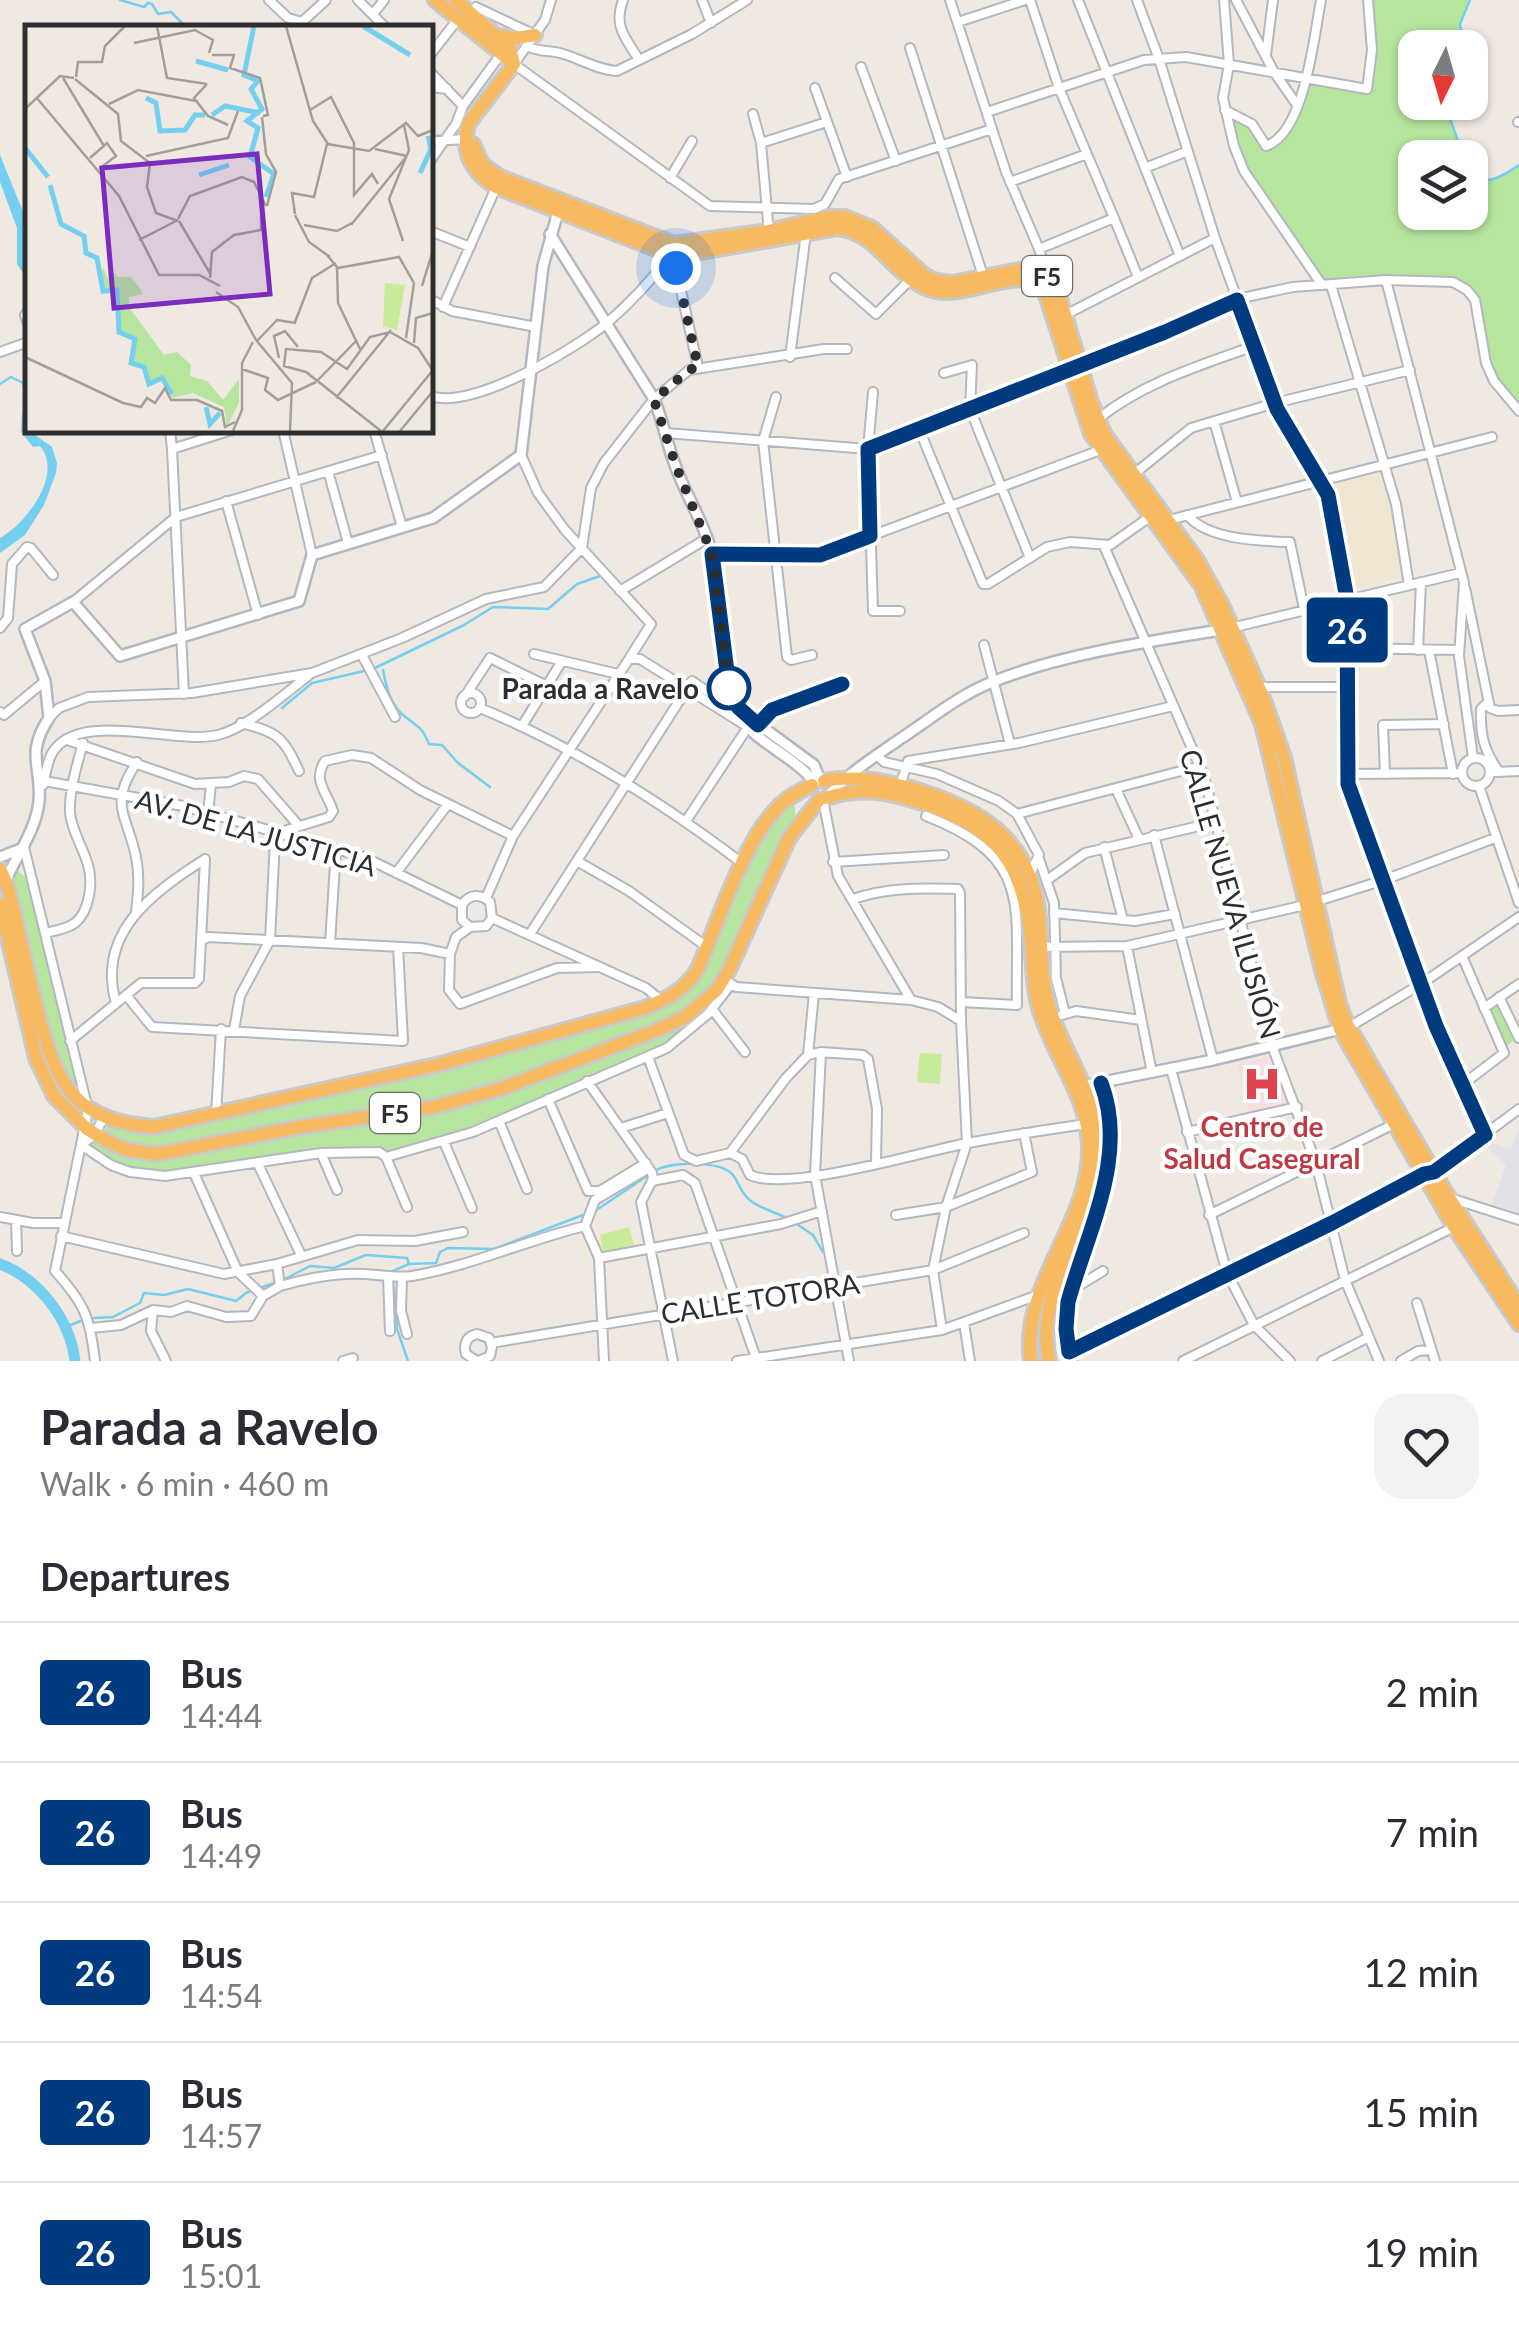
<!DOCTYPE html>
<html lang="en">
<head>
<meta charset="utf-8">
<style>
  body { margin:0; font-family:Lato,sans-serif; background:#f2f2f3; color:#2b2b33; height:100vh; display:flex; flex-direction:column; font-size:38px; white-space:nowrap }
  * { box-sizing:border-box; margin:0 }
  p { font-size:32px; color:#7c7c81 }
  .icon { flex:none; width:55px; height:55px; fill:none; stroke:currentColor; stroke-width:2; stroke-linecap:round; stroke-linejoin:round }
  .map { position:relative; height:1361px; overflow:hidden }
  .sheet { display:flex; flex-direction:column; background:#fff; flex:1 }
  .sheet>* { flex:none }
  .badge { padding:0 20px; border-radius:8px; font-size:35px; line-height:65px }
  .needle { width:65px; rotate:185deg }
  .controls { position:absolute; left:1398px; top:30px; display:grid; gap:20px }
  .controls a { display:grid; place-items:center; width:90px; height:90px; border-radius:20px; background:#fff; box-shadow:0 2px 8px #0004; font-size:50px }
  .you { position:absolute; width:50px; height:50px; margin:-25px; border:8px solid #fff; border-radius:50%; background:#1a73e8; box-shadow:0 0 0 15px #1a73e833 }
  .map>.badge { position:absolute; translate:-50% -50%; box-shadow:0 0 0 5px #fff }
  h2 { padding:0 40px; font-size:38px; line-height:90px }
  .round { display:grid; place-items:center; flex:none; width:105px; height:105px; border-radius:30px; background:#f2f2f3 }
  .head { display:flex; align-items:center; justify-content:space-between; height:170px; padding:0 40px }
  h1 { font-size:48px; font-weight:700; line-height:75px }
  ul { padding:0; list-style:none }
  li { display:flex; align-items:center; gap:30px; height:140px; padding:0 40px; border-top:2px solid #e1e1e2 }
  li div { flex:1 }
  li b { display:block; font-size:38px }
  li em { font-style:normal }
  li .badge { min-width:110px; font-weight:700; text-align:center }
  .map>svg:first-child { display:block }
  .industrial { fill:#e3e1e8 }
  .education { fill:#f0e6d1 }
  .medical { fill:#f5dfe0 }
  .green { fill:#b6e59e }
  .pitch { fill:#c9ec9a }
  .water { fill:#75cff0 }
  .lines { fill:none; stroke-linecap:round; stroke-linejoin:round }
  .stream { stroke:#75cff0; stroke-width:2.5 }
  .river { stroke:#75cff0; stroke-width:11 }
  .minor-casing { stroke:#b4b7c1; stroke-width:12 }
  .tertiary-casing { stroke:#b4b7c1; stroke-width:14 }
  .trunk-casing { stroke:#c9c9c9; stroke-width:18 }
  .minor { stroke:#fff; stroke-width:8 }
  .tertiary { stroke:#fff; stroke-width:9 }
  .trunk { stroke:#f8ba60; stroke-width:12 }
  .line-casing { stroke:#fff; stroke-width:22 }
  .line { stroke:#003b80; stroke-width:15 }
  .walk { stroke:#2e2e2e; stroke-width:10; stroke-dasharray:0 18 }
  .stop-dot { fill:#fff; stroke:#003b80; stroke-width:5 }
  .labels { text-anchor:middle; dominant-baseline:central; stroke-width:9; stroke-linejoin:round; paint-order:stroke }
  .shield { fill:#fff; stroke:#6d6d6d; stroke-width:2.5 }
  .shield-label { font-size:25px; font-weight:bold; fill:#2e2e2e }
  .stop-label { font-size:28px; font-weight:bold; fill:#2e2e2e; stroke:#fff; text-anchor:end }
  .street-label { font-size:28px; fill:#2e2e2e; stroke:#fff }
  .health-label { font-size:28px; font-weight:bold; fill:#be3a42; stroke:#fff }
  .inset-river { fill:none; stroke:#75cff0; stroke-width:5 }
  .inset-road { fill:none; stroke:#a29e99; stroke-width:2.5 }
  .view { fill:#7b2cbf; fill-opacity:0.15; stroke:#7b2cbf; stroke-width:5 }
  .inset-edge { fill:none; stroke:#2e2e2e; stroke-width:5 }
</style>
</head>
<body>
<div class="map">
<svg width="1519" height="1361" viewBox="0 0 1519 1361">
  <rect width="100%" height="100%" fill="#efe9e1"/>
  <!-- industrial -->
  <path class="industrial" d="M1519,1129V1215L1491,1207L1506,1165L1484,1144L1489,1141L1511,1149Z"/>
  <!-- education -->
  <path class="education" d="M1384,470L1405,577L1351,589L1333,485Z"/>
  <!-- medical -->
  <path class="medical" d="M1269,1056L1290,1105L1250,1114L1237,1065Z"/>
  <!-- green -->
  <path class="green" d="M1368,0H1470L1460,24L1464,47L1415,48V102L1454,103L1451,121L1464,157L1415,158V212H1470V172C1485,189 1504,175 1519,165V411L1494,381L1475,300L1453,282L1322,285L1244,171L1225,110L1252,124L1261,143L1272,145L1305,93L1307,78L1367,89L1371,69Z
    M788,804L795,807V821L716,982L704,996L669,1019L461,1097L218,1140L150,1149L115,1141L103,1132L108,1125L129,1131H160L679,996L756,847L775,815Z
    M17,870L28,879L69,1055L84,1101L55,1062L11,878Z
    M1498,1004L1515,1040L1505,1047L1489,1010Z
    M696,1018L667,1042L538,1102L477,1127L389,1154L330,1149L161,1174L122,1168L90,1147L93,1142L136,1158L175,1159L277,1136L458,1108L657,1038Z"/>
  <!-- pitch -->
  <path class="pitch" d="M920,1053L942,1054L940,1084L917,1082Z
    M629,1227L634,1245L603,1253L600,1235Z"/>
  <!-- water -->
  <path class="water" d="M0,155L26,219L27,279L17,264V228L0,182Z
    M27,404L28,430L52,447L57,463L56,473L44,505L25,535L0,553V538C26,524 64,474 40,446L33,447L21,432L22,414Z"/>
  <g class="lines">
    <!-- stream -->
    <path class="stream" d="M120,0L144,7L148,3L152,4L158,14L171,12L187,28
      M1464,48L1460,24L1470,0
      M1452,102L1451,121L1464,158
      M1470,172C1485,189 1504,175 1519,165
      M0,384L11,377L23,383L28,401
      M375,668L464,625L493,607L548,609L577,584L600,576
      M383,670C386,686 390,703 402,714C416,727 421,724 429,744L442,745L458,763L490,787
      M282,708L312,683L364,671
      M656,1170C672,1162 720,1160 733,1175C740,1184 740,1193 751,1201C761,1209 775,1212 787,1218
      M595,1211L647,1176
      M794,1222L813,1235L823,1252
      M393,1271L409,1264
      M285,1279L310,1266L334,1268L366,1255L407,1258L409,1264L436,1263L440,1252L448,1248L494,1249L583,1215
      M394,1288L397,1329L408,1361
      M94,1318L113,1317L140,1303L144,1293L164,1295L188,1289L236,1301L246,1293L274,1283
      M63,1328L83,1320"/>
    <!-- river -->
    <path class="river" d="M0,1264C39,1279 70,1319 75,1361"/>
    <!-- minor casing -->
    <g class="minor-casing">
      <path id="minor" d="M269,0L288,18L302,22L326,0
        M358,0L386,28
        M551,0L545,20L514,64L710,206L814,209L825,204L839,179L992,129
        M623,0C613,27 626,38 639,60
        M702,0L711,23
        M950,0L1006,172L1039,249L1046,273
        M1030,0L1059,88L1114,218L1039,249
        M1078,0L1180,256
        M1137,0L1159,59L1215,238L1277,409L1328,495L1347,599L1348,784L1436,1026L1485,1135
        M1224,0L1229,64L1223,98L1234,146L1244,171L1322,285
        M1236,0L1274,72L1297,105
        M476,7L531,33
        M373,14L384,0
        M958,22L1025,0
        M527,46C538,52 547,50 560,53C579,58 597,70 617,71L692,34L747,0
        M910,48L983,276
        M430,55L458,19
        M1266,55L1273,0
        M861,67L896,161
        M430,72L463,106
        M430,87L447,89
        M815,88L847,177
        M1225,110L1252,124L1266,146C1305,133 1314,36 1321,0
        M987,112L1144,60L1186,57L1367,89L1372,50L1368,0
        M753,114L761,143L769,233
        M1518,122H1519
        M430,141L468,139
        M761,143L827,122
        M430,161L456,124L463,106L501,54
        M1145,168L1188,151
        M670,178L692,141
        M1010,182L1087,154
        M1114,218L1138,277
        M430,231L470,247
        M669,258L676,268L698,367
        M835,278L876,314L911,279
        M1386,280L1464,583L1459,656L1473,758
        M1331,285L1396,504L1409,585
        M430,299L452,311L536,327
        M443,307L498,183
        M28,311L25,315L28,324
        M1065,315L1215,238
        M0,352L28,342
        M790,357L806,233
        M944,373L972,365L970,409L1030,558
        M873,392L868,449L873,611H900
        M430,396C473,410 573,350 607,323C629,304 654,277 671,254
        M776,397L763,441L787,657L791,660L812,655
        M1098,419C1144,382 1199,366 1254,346
        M1214,421L1237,502
        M919,429L983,584H988L1047,547L1070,542L1110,545L1151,516
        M170,430L172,449
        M283,430L312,555
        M374,430L402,527
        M666,433L868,449L1165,333L1237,299L1293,287L1386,280L1453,282L1467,290L1475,300L1486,363L1494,381L1519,411
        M521,455L538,493L565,530L651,624L629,659
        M328,471L348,543
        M1134,474L1191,428L1275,403L1410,370
        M226,501L258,615
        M1187,515C1208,540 1260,541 1290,542L1304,609
        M1169,520L1492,437
        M1104,546L1204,776L1272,1046L1316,1163L1345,1280L1379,1361
        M712,555H820L1103,449
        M1465,588L1490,708L1498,711L1519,710
        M620,591L706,539
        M73,602L176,517L382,455
        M0,628L8,618L12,564L27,547L31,548L53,575
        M1231,628L1460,573
        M984,645L1010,744
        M1347,648L1459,650
        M1418,650L1421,582
        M1429,650L1453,774
        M534,654L618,674
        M362,655L395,717
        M1259,687H1347
        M461 703a10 10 0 1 1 20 0a10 10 0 1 1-20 0Z
        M184,694L172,449L232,430
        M465,696L490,658L547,686
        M1488,702L1481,709C1480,736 1484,750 1499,772
        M480,708C575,747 660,801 742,863
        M0,712L4,715L45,681
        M49,718L59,708L88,697L192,693L312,673L402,638L486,599L544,587L582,548L591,488L604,463L654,399L689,370L824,349H847
        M241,723C278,732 283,737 299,771
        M758,725L772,710L841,685
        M522,726L562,661
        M70,741L195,784L229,782L244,776L258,779L299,826
        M877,755L884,762L937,774L999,801L1017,814L1039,855L1029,876
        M1462 772a14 14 0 1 1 28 0a14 14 0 1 1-28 0Z
        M1495,772L1519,771
        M1347,774L1461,773
        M1385,774L1383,725L1444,724
        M44,781L183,806L364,857L462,905
        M43,785C46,774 47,758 55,749C84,711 174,745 218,735C247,728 284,694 308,676
        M900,786L908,761L1019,743L1173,706
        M1479,786L1519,903
        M1116,789L1139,839
        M823,800L838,876L911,1000
        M1017,814L1200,766
        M208,815L211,783
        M926,816C1034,858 1015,906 1017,1005L962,1002
        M1154,835L1213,1060
        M24,847L88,1110L55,1271C85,1304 90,1318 95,1361
        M1104,847L1123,920
        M1039,859L1054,903L1056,978L1065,1014
        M577,861L629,891L707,947
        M833,862L944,855
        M396,873L448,804
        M1047,880L1085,853L1216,822
        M486,898L513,836L629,659H640L748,727L686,821
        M853,899C888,887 921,888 958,889L960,893L961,1021L967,1143L946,1207L933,1270L942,1330
        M462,905V920L470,927L486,926L492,918
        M462,905C469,894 480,893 490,902L492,918
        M136,912C138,894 140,876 136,857C127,814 108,805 137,762
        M1054,913L1135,921L1175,914
        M492,918L646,988L662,1001
        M45,933C54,931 67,929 75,923C90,911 93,882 88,865C83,847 72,832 70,813C69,790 77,765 83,743
        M530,934L692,681L737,711
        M330,943L336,849
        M1127,946L1152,1073
        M1041,947L1127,946L1305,905L1384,880L1495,838
        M450,954L449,990L460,1004L557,968L597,967
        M1462,956L1504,1053L1462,1085
        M727,981L736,987L911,1000L938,1007L961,1021
        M126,995L152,1027L403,1041L398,947
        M1499,997L1519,1038
        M116,1003C96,933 152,893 205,859L201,941
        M1484,1008L1519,984
        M712,1009L745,1052
        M1062,1015L1076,1011L1141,1020
        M1349,1027L1421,984L1519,917
        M234,1030L240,996L270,940L275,840L287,830L329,817L333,811C327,792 312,781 325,761L352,755L371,758L420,790L513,836
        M70,1041L141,983H195L199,979L201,941L208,937L421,948L450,954L456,937L470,927
        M821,1052L815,1175L849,1361
        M808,1055L814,993
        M648,1057L684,1155L696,1161L730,1153L786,1078L808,1055L821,1052L863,1055L868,1059L877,1109L876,1162
        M1171,1069L1227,1273L1254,1325L1290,1361
        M587,1081L652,1173L653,1179L641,1202L673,1361
        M548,1099L588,1191H600L646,1163
        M216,1114L221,1029
        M499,1121L527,1189
        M621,1128L668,1113
        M1187,1132L1297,1107
        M444,1142L472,1208
        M81,1145L111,1165L130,1172L165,1176L321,1153L379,1152L386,1157L473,1132L667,1048L708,1014L731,984
        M81,1145L95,1134L104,1117
        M321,1153L337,1190
        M730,1153L742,1159L750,1175C787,1192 918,1153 963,1144C1004,1136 1045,1130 1086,1124
        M386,1157L407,1207
        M258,1164L301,1255
        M194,1173L238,1272L263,1296
        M652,1181L683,1175L695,1183L757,1361
        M1450,1198L1519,1220
        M896,1215L946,1207L1032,1172L1024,1133
        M1209,1215L1394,1124
        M0,1217L33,1223H64
        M16,1220L17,1251
        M585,1226L595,1200L649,1168
        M61,1236L224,1274L277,1264L358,1240L415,1241L463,1232
        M599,1258L781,1224L822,1211
        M277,1264L280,1286C308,1278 336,1272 365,1274C381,1275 396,1278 412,1276C471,1266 527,1240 585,1226L599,1258L604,1361
        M388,1276L390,1331
        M402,1277L401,1311L407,1334
        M1072,1290L1103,1271
        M1417,1303L1435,1361
        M153,1310L151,1331L166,1361
        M964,1323L970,1361
        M91,1328L121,1325L153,1310L171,1312L187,1306L226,1317L251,1316L263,1296L280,1286
        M491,1343L933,1270L1024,1233
        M1069,1352L1332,1223L1424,1174L1434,1172L1519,1109
        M343,1361L353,1358
        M477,1361L466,1354C463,1344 467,1336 477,1334L489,1338L492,1347L490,1356L479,1361
        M737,1361L942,1330L1038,1295
        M1072,1361C1046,1267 1139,1184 1101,1083
        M1183,1361L1454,1227
        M1322,1361L1369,1337
        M1401,1361L1418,1351L1430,1350"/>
    </g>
    <!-- tertiary casing -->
    <g class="tertiary-casing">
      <path id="tertiary" d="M550,234L654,399C663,421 667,444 675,465C686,496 706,526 713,558C723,607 714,664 736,710C751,742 793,754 814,782
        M742,712L814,765L820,780
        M828,796C849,773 874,757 900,739C929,720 958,696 990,683C1057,655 1150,641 1221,630
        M0,857L21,849
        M6,880C17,854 36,831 39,801C42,766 25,754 49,718L45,681L25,629L73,602L120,656L299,601L312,555L433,518L521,455L543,266L559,208
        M1078,1087L1213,1060L1341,1029"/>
    </g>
    <!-- trunk casing -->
    <g class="trunk-casing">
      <path id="trunk" d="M435,0L514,64
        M456,0L510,48L514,64L468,124C461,152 472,173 496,187L671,255H684L838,228C881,233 895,282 936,291C966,298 1020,266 1043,286L1091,434L1201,585L1262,724L1322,970L1340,1029L1454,1227L1519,1324
        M498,36L516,38L535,35
        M473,144L482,164L500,177L674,244L769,231L827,217H845L872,228L924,275L936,281L952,283L1031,268L1046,275L1059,295L1091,402L1105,435L1197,560L1222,605L1261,692L1284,757L1339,1003L1346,1022L1443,1188L1519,1306
        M824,781C855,775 883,781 914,789C970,806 1019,831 1035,892C1044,932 1038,975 1051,1013C1069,1063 1100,1101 1098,1156C1094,1228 1033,1288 1049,1361
        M826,798C859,786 889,792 922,803C997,828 1023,862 1031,940C1033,963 1033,987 1039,1008C1056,1065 1096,1102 1088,1166C1079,1235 1021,1290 1031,1361
        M0,869C10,888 13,908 18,929C25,960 32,990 40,1021C58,1088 79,1122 154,1127L441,1064L645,1008C668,998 684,991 698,969C718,922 743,842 779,806C788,797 800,791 812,785
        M0,904L36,1058L54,1096L87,1129L107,1141L127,1150L158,1154L300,1127L433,1107L500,1089L655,1031L685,1017L717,990L729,970L789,838L819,800"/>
    </g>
    <!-- minor -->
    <use href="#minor" class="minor"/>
    <!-- tertiary -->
    <use href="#tertiary" class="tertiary"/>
    <!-- trunk -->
    <use href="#trunk" class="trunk"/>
  </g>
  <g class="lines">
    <!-- line casing -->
    <g class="line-casing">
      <path id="line" d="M842,684L772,710L758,725L739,708L730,695L712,554L820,555L870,536L868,449L1165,332L1237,300L1277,409L1328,495L1347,599L1348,784L1436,1026L1485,1135L1434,1172L1424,1174L1332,1223L1069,1352L1066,1329L1068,1302C1087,1232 1129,1156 1101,1083"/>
    </g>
    <!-- line -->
    <use href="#line" class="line"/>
    <!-- walk -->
    <path class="walk" d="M676,268L698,367L689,370L654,400L676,466L712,554L729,688"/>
  </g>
  <!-- icons -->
  <defs>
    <g id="hospital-bare" transform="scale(3)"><path d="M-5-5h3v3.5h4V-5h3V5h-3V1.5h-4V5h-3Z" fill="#e0444e" stroke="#fff" stroke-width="2.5" paint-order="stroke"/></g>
  </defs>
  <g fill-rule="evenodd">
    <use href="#hospital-bare" x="1262" y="1084"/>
  </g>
  <!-- markers -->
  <circle class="stop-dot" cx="729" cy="688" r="20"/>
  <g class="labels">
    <!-- shield labels -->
    <g class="shield">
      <rect x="1022" y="256" width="50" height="40" rx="8"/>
      <rect x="370" y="1093" width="50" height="40" rx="8"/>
    </g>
    <g class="shield-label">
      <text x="1047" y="276">F5</text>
      <text x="395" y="1113">F5</text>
    </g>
    <!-- stop labels -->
    <g class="stop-label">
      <text x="699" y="688">Parada a Ravelo</text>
    </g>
    <!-- street labels -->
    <g class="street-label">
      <text transform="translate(256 832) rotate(16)">AV. DE LA JUSTICIA</text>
      <text transform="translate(1231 894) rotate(74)">CALLE NUEVA ILUSIÓN</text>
      <text transform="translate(760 1298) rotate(-9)">CALLE TOTORA</text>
    </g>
    <!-- health labels -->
    <g class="health-label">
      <text x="1262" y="1126">Centro de<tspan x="1262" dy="32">Salud Casegural</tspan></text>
    </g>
  </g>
  <!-- overview -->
  <g transform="translate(25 25)">
    <rect width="408" height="408" fill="#efe9e1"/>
    <path d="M84,240L92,252H106L115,263L118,269L104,272V282L139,330L152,327L166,340L165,351L182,356L198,375L214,354V377L202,402L199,382L168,368L147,373L136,352L125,359L118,340L106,338L109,314L94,307L95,270L91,264L80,268L76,259L78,243L83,254Z" fill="#b6e59e"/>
    <path d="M360,258L380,260L372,305L358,301Z" fill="#c9ec9a"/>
    <path class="inset-river" d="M229,1L219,50L233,56L226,64L237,84L222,96L233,103L225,132L249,149L241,172M338,1L385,30M171,36L203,45M121,73L131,78L135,106L160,105L170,90H180M187,90L200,81L235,88M0,123L23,152M395,148L406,124L403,111M174,150L204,140M25,160L36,199L59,211L61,228L72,233L78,266L92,265L94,307L110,314L106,338L119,342L124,359L137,353L147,369M181,382L185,399L195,388"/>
    <path class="inset-road" d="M132,1L142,53L182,59M261,1L288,96L303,119M109,18L170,5L188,15L184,28M187,30H209L205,43L235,53L243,90L238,91M51,52L53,37H77L80,21L100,1M38,53L79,121M50,54L93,89L96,116L125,138L122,162L131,188L153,196M182,59L169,73L183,91L203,100M11,72L94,171L134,250H174L195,261M84,79L113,65L171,76M0,84L35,51L49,53M285,85L306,72L329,118V170L347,149L353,159M237,92L241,129L251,147L242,181M350,124L382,131M121,131L203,113L213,86M65,133L82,118L91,131L74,144M270,189L267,168L289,172L302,119L344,126L381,98L393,111L408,105M270,190L284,217L305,232M153,194L165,171L217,152L229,157L241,181M154,196L186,250M279,200L312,206L327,198M326,200L381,132M114,215L153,195M378,216L364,174L384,125L379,100M302,230L312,242L313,278L335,324M313,243L374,232L389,258M185,253L187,227L209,210L236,205V179M397,261L408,225M191,267L213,282L231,315M270,297L287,253L311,238M381,313L389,258M231,315L267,358L265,406M232,316L252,295L271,298M389,318L391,293L408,288M0,332L98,378L116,382L122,373L130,378L140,363L146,375H172L197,386L200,402L210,397M254,333L249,311L260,306L273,322M217,344L243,353L240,365L253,375L291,357M292,356L332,315M311,373L366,305M208,406L217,385V338L228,317M356,406L281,347L259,341L261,324L296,327L322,344L345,312L365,307L393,323L408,346M358,406L408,345M375,406L408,366"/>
    <path class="view" d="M232,129L245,269L89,283L77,143Z"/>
    <rect width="408" height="408" class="inset-edge"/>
  </g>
</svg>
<div class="controls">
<a><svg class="needle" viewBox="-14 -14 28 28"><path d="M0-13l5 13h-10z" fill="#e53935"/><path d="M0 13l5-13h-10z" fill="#7c7c81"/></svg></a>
<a><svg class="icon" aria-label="layers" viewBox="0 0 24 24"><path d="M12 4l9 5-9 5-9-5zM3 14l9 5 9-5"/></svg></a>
</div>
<div class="you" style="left:676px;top:268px"></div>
<b class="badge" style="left:1347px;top:630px;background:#003b80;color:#fff">26</b>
</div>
<section class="sheet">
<div class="head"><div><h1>Parada a Ravelo</h1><p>Walk · 6 min · 460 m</p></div><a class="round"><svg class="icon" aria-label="heart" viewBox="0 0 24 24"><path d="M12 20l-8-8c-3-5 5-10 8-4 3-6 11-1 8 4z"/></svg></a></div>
<h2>Departures</h2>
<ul>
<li><span class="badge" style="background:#003b80;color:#fff">26</span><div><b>Bus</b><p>14:44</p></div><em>2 min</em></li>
<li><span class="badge" style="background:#003b80;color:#fff">26</span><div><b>Bus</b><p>14:49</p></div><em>7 min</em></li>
<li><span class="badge" style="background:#003b80;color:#fff">26</span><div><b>Bus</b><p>14:54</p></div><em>12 min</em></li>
<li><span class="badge" style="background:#003b80;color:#fff">26</span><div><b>Bus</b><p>14:57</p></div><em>15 min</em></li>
<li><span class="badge" style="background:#003b80;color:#fff">26</span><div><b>Bus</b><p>15:01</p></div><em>19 min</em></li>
</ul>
</section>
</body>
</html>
